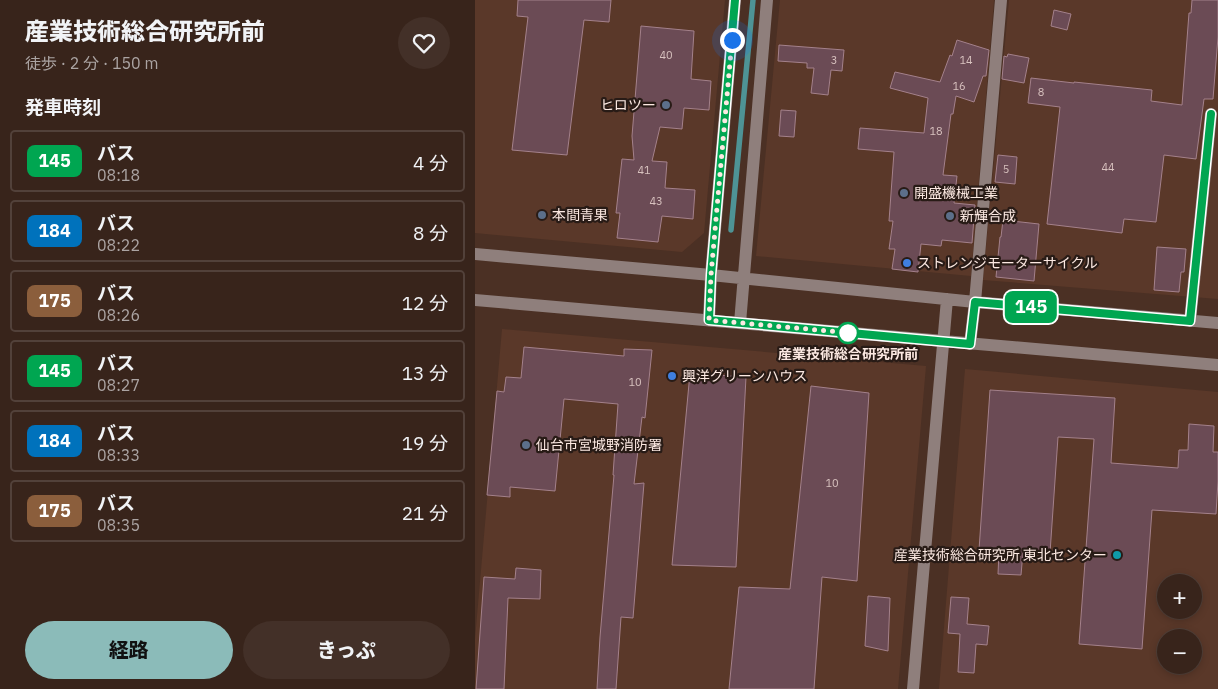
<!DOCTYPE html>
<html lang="ja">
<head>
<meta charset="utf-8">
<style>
  body { margin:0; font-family:"IBM Plex Sans","Noto Sans JP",sans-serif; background:#433028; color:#f1f3f6; height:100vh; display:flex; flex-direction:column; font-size:19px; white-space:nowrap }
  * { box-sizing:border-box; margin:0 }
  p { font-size:16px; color:#aba4a3 }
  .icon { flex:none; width:28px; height:28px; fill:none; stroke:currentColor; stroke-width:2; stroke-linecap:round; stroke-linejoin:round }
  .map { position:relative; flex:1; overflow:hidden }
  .drawer { display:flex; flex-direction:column; background:#38241b; width:475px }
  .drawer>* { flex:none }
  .badge { padding:0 10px; border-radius:8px; font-size:18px; line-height:32px }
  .buttons { position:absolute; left:682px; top:574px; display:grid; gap:10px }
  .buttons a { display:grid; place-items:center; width:45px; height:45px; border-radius:50%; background:#38241b; box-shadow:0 2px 8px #0003,0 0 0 1px #52413a; font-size:25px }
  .you { position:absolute; width:25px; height:25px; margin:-12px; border:4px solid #fff; border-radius:50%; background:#1a73e8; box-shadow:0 0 0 8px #1a73e833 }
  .map>.badge { position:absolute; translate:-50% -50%; box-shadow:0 0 0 2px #fff }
  h2 { padding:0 25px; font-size:19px; line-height:45px }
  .round { display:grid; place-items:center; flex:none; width:52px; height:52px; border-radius:26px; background:#433028 }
  .head { display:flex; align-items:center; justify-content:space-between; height:85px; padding:0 25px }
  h1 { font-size:24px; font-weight:800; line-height:38px }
  .button { display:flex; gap:10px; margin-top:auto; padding:10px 25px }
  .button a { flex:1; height:58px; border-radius:30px; background:#8bbbb9; color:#111; font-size:20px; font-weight:800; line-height:58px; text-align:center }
  .button a+a { background:#433028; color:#f1f3f6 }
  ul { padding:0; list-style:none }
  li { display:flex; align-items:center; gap:15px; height:62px; margin:0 10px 8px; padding:0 15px; border:2px solid #52413a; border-radius:5px }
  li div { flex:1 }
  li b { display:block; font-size:19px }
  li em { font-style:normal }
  li .badge { min-width:55px; font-weight:700; text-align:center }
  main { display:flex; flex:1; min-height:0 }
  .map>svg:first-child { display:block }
  .built { fill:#5a3829; fill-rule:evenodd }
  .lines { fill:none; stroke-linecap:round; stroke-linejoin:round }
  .stream { stroke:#4e9395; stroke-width:5.5 }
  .building { fill:#6b4b55; stroke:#a4818b }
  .minor { stroke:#8f7f7c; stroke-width:12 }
  .line-casing { stroke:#fff; stroke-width:11 }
  .line { stroke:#00a651; stroke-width:8 }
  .walk { stroke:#fce9e2; stroke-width:5; stroke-dasharray:0 9 }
  .service-dot { fill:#5c6f8a; stroke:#281b16; stroke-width:2 }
  .shop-dot { fill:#3f7fe0; stroke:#281b16; stroke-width:2 }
  .stop-dot { fill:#fff; stroke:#00a651; stroke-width:2.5 }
  .culture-dot { fill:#0f9aa8; stroke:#281b16; stroke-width:2 }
  .labels { text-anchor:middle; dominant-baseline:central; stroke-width:4.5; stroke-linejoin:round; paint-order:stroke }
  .number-label { font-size:11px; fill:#d8c2bf }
  .poi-label { font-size:14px; fill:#fce9e2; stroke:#281b16; text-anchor:start }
  .stop-label { font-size:14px; font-weight:bold; fill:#fce9e2; stroke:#281b16 }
</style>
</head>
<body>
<main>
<section class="drawer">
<div class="head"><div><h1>産業技術総合研究所前</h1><p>徒歩 · 2 分 · 150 m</p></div><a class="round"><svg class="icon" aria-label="heart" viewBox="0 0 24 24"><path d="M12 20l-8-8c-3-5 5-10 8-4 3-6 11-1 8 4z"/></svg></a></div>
<h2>発車時刻</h2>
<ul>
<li><span class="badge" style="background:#00a651;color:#fff">145</span><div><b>バス</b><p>08:18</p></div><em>4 分</em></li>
<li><span class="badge" style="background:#0072bc;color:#fff">184</span><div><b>バス</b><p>08:22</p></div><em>8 分</em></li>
<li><span class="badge" style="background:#8b5e3c;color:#fff">175</span><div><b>バス</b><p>08:26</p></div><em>12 分</em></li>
<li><span class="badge" style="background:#00a651;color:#fff">145</span><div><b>バス</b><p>08:27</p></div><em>13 分</em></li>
<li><span class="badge" style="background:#0072bc;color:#fff">184</span><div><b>バス</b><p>08:33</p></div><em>19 分</em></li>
<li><span class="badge" style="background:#8b5e3c;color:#fff">175</span><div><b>バス</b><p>08:35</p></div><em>21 分</em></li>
</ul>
<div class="button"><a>経路</a><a>きっぷ</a></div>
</section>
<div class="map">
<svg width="743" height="689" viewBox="0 0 743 689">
  <rect width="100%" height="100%" fill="#4b3024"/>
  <!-- built -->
  <path class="built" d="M0,0H250L229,233L207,252L0,233Z
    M305,0H519L496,276L281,256Z
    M534,0H743V299L508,280Z
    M27,329L451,366L423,689H0V639Z
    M490,369L743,392V689H464ZM691,582H719V610H691ZM691,638H719V665H691Z"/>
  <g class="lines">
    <!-- stream -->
    <path class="stream" d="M256,230L278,0"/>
  </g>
  <!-- building -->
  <path class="building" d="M43,0H136L134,22L109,20L92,155L37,150L53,17L42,16Z
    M717,0H743V37L738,99H729L721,159L689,155L681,222L649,219L647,233L572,224L585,107L553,103L556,78L599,83V82L677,90L676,101L707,105L714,13H716Z
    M579,10L596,14L592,30L576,26Z
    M166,26L219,31L216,79L236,81L234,110L209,108L207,129L185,127L177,161L192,162L190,188L220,190L218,219L187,216L183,242L142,238L145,213H141L147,159L159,160L157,136Z
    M482,40L514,50L511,76H508L499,102L481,96L478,114H476L468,175L482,176L479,203L500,205L497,243L467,240L466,246L446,244L443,272L417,269L420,249H414L418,221H414L419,152L383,149L385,128L449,133L453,98L415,88L420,72L465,82L475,55L477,56Z
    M304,45L369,50L367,71L356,70L353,95L336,93L339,68H332V63L303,61Z
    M533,54L554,58L549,83L527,79L529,56L532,57Z
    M306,110L321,111L319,137L304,136Z
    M523,155L542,157L540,184L520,182Z
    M528,220L564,224L559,281L521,277L525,237H526Z
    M682,247L711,249L709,272H706L704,292L679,290Z
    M49,347L149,356V349L177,350L170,418L167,417L159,484L169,483L158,618L146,617L141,689H122L125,637L139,475H138L143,404L89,399L80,491L35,487V497L12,495L22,391L29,392L31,377L46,378Z
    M215,373L271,377L261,567L197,565Z
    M336,386L394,393L382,581L347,577L339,689H254L264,587L315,589Z
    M515,390L640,398L636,463L703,468L704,450H713L714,424L739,426L738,452H743V481L741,514L677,510L667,649L604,644L619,439L583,437L575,553L548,552L546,575L523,574L524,552L504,550Z
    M41,568L66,570L65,599L33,598L29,689H1L9,577L40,579Z
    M393,596L415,598L413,651L390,646Z
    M476,597L494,598L492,624L514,626L512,645L501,644L499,673L483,672L485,634L473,633Z"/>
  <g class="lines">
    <!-- minor -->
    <path class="minor" d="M0,254L236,275L500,302L743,323
      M0,300L743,365
      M234,320L236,275L260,0
      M715,321L736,114
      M265,323L292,0
      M495,344L500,302L526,0
      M438,689L472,299"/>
  </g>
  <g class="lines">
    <!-- line casing -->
    <g class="line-casing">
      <path id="line" d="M260,0L236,275L234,320L495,344L500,302L715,321L736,114"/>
    </g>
    <!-- line -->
    <use href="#line" class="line"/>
    <!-- walk -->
    <path class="walk" d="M257,40L236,275L234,320L376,333H373"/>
  </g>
  <!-- markers -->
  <g class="service-dot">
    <circle cx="191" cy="105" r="5"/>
    <circle cx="429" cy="193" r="5"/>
    <circle cx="67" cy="215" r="5"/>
    <circle cx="475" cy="216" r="5"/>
    <circle cx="51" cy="445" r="5"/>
  </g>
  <g class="shop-dot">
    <circle cx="432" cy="263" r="5"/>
    <circle cx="197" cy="376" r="5"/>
  </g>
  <circle class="stop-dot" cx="373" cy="333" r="10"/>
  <circle class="culture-dot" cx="642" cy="555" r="5"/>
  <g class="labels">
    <!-- number labels -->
    <g class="number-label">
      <text x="191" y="55">40</text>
      <text x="359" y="60">3</text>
      <text x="491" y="60">14</text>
      <text x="484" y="86">16</text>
      <text x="566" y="92">8</text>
      <text x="461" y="131">18</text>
      <text x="633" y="167">44</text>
      <text x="531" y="169">5</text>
      <text x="169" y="170">41</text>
      <text x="181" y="201">43</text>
      <text x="160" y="382">10</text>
      <text x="357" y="483">10</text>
    </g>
    <!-- poi labels -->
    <g class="poi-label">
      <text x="181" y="105" text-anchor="end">ヒロツー</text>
      <text x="439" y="193">開盛機械工業</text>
      <text x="77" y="215">本間青果</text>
      <text x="485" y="216">新輝合成</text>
      <text x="442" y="263">ストレンジモーターサイクル</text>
      <text x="207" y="376">興洋グリーンハウス</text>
      <text x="61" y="445">仙台市宮城野消防署</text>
      <text x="632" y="555" text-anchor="end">産業技術総合研究所 東北センター</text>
    </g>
    <!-- stop labels -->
    <g class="stop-label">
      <text x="373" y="354">産業技術総合研究所前</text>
    </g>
  </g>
</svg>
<div class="buttons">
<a>+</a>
<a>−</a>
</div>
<div class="you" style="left:257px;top:40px"></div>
<b class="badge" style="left:556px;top:307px;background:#00a651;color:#fff">145</b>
</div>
</main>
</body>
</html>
